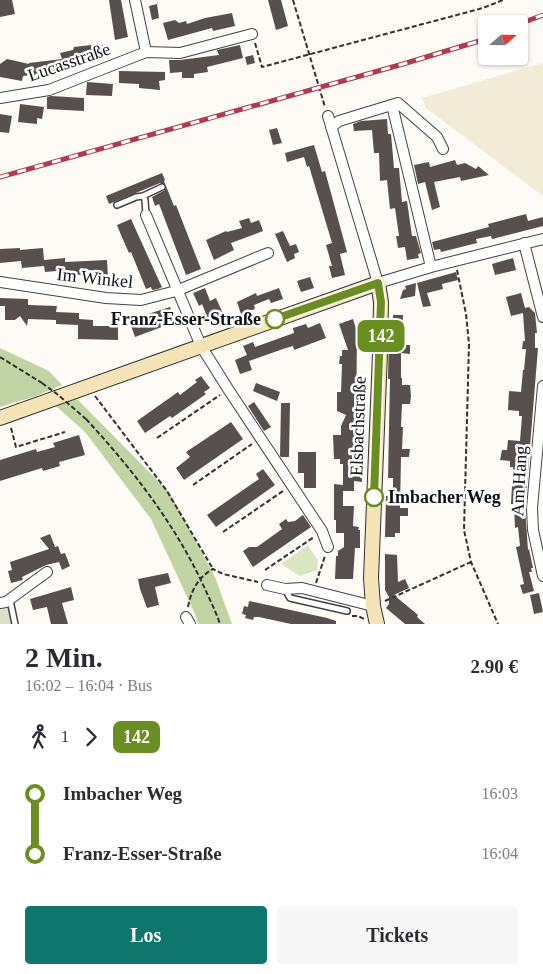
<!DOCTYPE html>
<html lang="de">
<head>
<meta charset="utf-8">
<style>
  body { margin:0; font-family:Georgia,serif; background:#f7f7f7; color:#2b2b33; height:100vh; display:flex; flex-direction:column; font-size:19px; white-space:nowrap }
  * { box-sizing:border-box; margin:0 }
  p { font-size:16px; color:#7c7c81 }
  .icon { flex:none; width:28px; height:28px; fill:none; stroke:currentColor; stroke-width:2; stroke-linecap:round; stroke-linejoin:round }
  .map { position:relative; height:624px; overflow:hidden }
  .details { display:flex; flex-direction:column; background:#fff; flex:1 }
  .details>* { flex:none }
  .badge { padding:0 10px; border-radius:8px; font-size:18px; line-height:32px }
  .needle { width:32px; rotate:70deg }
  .buttons { position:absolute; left:478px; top:15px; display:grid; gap:10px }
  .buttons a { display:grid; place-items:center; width:50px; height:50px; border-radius:5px; background:#fff; box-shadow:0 1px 4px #0004; font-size:25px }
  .map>.badge { position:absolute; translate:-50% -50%; box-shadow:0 0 0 2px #fff }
  .legs { display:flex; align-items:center; gap:8px; height:55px; padding:0 25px; font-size:16px }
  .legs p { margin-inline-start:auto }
  .summary { display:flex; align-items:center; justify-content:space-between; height:85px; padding:0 25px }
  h1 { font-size:28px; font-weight:600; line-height:38px }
  .cta { display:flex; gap:10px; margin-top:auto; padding:10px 25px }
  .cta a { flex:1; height:58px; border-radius:5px; background:#0f766e; color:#fff; font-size:20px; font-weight:600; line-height:58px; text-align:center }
  .cta a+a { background:#f7f7f7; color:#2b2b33 }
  ul { padding:0 25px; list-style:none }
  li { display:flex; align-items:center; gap:18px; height:60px; font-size:19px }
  li i { display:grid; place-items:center; width:8px; height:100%; margin:0 6px; background:currentColor }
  li i::after { content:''; width:12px; height:12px; margin:-6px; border:4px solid; border-radius:50%; background:#fff }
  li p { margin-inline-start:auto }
  li:first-child i { background:linear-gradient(#0000 50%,currentColor 0) }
  li:last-child i { background:linear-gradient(currentColor 50%,#0000 0) }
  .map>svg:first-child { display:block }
  .farmland { fill:#f2ebd7 }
  .green { fill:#dae5c2 }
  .forest { fill:#c1d4a3 }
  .cemetery { fill:#dbdfc7 }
  .building { fill:#58504e }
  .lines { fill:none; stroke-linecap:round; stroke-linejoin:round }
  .lane-casing { stroke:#434343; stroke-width:8 }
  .street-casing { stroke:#434343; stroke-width:12 }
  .secondary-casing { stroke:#323232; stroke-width:16 }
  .path { stroke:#323232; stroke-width:2; stroke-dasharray:5 2.5; stroke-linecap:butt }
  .lane { stroke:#fff; stroke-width:5 }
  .street { stroke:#fff; stroke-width:10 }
  .secondary { stroke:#f5e4b8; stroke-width:14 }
  .rail-casing { stroke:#b03953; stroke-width:5 }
  .rail { stroke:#fff; stroke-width:3; stroke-dasharray:9; stroke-linecap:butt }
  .path-bridge { stroke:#323232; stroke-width:2; stroke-dasharray:5 2.5; stroke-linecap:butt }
  .line-1-casing { stroke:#fff; stroke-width:11 }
  .line-1 { stroke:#6b8e23; stroke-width:8 }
  .stop-1-dot { fill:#fff; stroke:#6b8e23; stroke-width:2.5 }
  .labels { text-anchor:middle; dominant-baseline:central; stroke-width:5; stroke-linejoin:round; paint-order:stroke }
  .street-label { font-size:18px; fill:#101010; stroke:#fff }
  .stop-label { font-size:18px; font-weight:bold; fill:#101010; stroke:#fff; text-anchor:end }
</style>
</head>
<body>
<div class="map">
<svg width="543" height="624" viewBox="0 0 543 624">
  <rect width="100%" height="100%" fill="#fefaf5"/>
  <!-- farmland -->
  <path class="farmland" d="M543,63V196L426,108L422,98Z"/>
  <!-- green -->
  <path class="green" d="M308,545L318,561L317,570L300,576L281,564Z"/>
  <!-- forest -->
  <path class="forest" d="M0,348L49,371L62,385L36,396L0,407Z
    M77,399L170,493L215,577L232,624H198L195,614L151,519L85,432L56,406Z"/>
  <!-- cemetery -->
  <path class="cemetery" d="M12,608L14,624H0V609Z"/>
  <!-- building -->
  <path class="building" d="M0,0H12L15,14L0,17Z
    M109,0H121L128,37L115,40Z
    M268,0H281L288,26L276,30Z
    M157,4L159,18L152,20L149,6Z
    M232,13L235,26L213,31L212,28L168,40L163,23L175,20L179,23L186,21L187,24L205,18Z
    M108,44L110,52L92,55L93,59L74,61L75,66L61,69V72L23,76L22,81L0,77V64L7,59L29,64V63L62,59L60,53L73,50L74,47L91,45V48Z
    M240,45L243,58L207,67L208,72L194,74V78H182V72L170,73L169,60H180L219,55L217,50Z
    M253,55L255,63L247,65L245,57Z
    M119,71L165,72V80L159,81L160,90L139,88V84L119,83Z
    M87,82L113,84L112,96L86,95Z
    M51,96L84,98V111L47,109V97Z
    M20,104L44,107L42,119L37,118V124L18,122Z
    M0,114L12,116L9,133L0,132Z
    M387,119L388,134H391L394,168H399L402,202L407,201L412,236H416L421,253L418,254L419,258L407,260L405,247L398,248L396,236H399L395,208L390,209L387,180L380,181L379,153H374L372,130L354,131L353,124L361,121Z
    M277,128L282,143L273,145L269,130Z
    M314,145L322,172L325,171L347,252L340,254L345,275L332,278L329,266H332L326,245L332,243L309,166L307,167L304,157L287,162L285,153Z
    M455,160L457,165L465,163L476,169L478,166L489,175L461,181L460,177L434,182L440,207L432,210L425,182L418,184L414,165L429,162L430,167Z
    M162,173L165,180L164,181L174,206L176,205L201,269L186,275L159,204L155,206L152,197L165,190L166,187L165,184L160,183L109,204L106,196Z
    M526,214L528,221L543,217V226L492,239L491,236L476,239L477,243L441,252L440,249L434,250L432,242L489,227L488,224Z
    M249,218L251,223L259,220L263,231L231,243L234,250L214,260L206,240L226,231L227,232L242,228L239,221Z
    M131,219L160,283L162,287L158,289L152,290L151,287L146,289L131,252L129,253L121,235L117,225Z
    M283,231L290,246L296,244L299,252L294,254L295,258L287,262L275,234Z
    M20,248V250L43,248L44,260L65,258V262L107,260L108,278L94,279V273L68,276V270L45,272L44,266L22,268L21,261L0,263V249Z
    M513,258L516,270L495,275L492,264Z
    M456,272L458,280L442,284L443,289L427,293L431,306L423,307L417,283Z
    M310,277L314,288L301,292L297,281Z
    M416,283L415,296L400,299L403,290L406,289L405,286Z
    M205,288L210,301L216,298L224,316L219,318L221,322L211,326L202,304L199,306L193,293Z
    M279,288L283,299L271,303L269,299L254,305L255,309L241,314L237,302L256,293L257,296Z
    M521,293L525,308L529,307L535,313L537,333H535V348H538L525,508L528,550L529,549L533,568H531L532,572H529L534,591L523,594L520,585L524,584L516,547L520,546L518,527L515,528L514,504H511L513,467H510V461L500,460L502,450H507L508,440L520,441L522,416H519V411L508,410L509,391L521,392L523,370H524L526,349H522L523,341H525L523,313L511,316L506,297Z
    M0,298L28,299V305L57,306L56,312L79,313V319L93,320V326H118V340L78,339V325L56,324V320L28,319L27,326L20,316L15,320H5V306H0Z
    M170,307L175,322L135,337L129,320Z
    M393,315H403L401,345H410V354L401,353V378H402V385H410L411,396L410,404H402L401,427H403L402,449H410L409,457H401L400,508H408V516H400V533H395V537H385L386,496H390V493H393V478H388L390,379H388L389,334H393Z
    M353,319L357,332L356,429L363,430L362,443H355V470H362V482L354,481V491H343V506H354L353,526L359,527L358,530H360V548H355L353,579H335L336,556H338V551L344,547V533H336V520H334V484L343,485V464H340V459H334L333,435H341V426L346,415L337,411V392H341L342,364H339L340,356H342V350H348L339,324Z
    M320,323L326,338L294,350L293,346L283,349L249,361L252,370L240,374L235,360L247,355L243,346L253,342L255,347L294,333L293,328L306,324L308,328Z
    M201,376L210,388L204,392L206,394L172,418L170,416L145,433L137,421L178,392L180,395L197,382L195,380Z
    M256,383L280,392L277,401L253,391Z
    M254,402L271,427L264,431L248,406Z
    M281,403H290L289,457H281L280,456Z
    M231,422L243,439L184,480L176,468L190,457L186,452Z
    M79,435L85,455L59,462L60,466L43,471L42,468L0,481V460L36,449L37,452L55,447L53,443Z
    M298,452H316V488H304V473H298Z
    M263,469L275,485L216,527L207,515L259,479L256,474Z
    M303,515L311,527L253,567L243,551L249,547H257L282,529L279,524L286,519L288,522L295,521Z
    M50,534L55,547L58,546L61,554L65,553L70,566L62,570L59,562L46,565L22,577L23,580L11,583L8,571L12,570L10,562L49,549L40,538Z
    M385,554L397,555L398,582L405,579L409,588L394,595L418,615L417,617L425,624H405L386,608L389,604V597L385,590Z
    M168,573L171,583L155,587L159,605L147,608L140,589L138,579Z
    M71,587L74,600L62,603L68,624H51L47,607L33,610L30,599Z
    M539,593L543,612L534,614L530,595Z
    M249,601L327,618L336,621V624H291L259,617H254L253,620L245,618L246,615L242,614L244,606L248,607Z"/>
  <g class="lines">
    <!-- lane casing -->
    <g class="lane-casing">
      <path id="lane" d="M143,196L162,187
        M117,205L136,197L143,196L145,200L146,215
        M285,589L290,598L347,611
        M10,600L15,624"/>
    </g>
    <!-- street casing -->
    <g class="street-casing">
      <path id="street" d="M135,0L146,52
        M0,98L49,90L146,52L180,53L252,34
        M392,105L431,267
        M328,116L378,283L431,267L543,239
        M331,127L339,121L398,103L437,137L443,149
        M146,215L201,346L228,389L322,531L328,547
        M524,243L543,317
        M0,282L106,298L141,300L176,291L268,253
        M543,386L532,508L533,530L543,576
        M267,585L285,589L302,588L373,606
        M0,603L6,602L47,572
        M186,617L190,624"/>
    </g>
    <!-- secondary casing -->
    <g class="secondary-casing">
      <path id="secondary" d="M0,418L378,283L381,302L380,353L371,578L373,606L377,624"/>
    </g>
    <!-- path -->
    <path class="path" d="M293,0L325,107
      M255,43L262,67L483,8L503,0
      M457,270L466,314L469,344L464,530L471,562L498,624
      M0,357L42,383
      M95,396L167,491L213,569
      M86,419C133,470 176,525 205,589C210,600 216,612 220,624
      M11,428L16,447L65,432
      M157,438L220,395
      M193,485L252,444
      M223,532L283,491
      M265,570L314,537
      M316,583L325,556
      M385,601L471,562
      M188,607C191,591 198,577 213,569L223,574L258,582
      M352,616H358L364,619"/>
    <!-- lane -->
    <use href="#lane" class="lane"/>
    <!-- street -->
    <use href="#street" class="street"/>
    <!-- secondary -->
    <use href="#secondary" class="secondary"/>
    <!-- rail casing -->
    <g class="rail-casing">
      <path id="rail" d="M519,24L543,15
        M0,177L403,64L486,39"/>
    </g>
    <!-- rail -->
    <use href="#rail" class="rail"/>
    <!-- path-bridge -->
    <path class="path-bridge" d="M42,383L57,394L86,419"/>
  </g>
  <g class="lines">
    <!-- line-1 casing -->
    <g class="line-1-casing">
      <path id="line-1" d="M275,319L378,283L381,302L374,497"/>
    </g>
    <!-- line-1 -->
    <use href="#line-1" class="line-1"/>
  </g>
  <!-- markers -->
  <g class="stop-1-dot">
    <circle cx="275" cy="319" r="9"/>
    <circle cx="374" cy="497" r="9"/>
  </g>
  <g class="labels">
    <!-- street labels -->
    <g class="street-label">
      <text transform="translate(69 62) rotate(-19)">Lucasstraße</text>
      <text transform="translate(95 278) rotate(6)">Im Winkel</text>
      <text transform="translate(358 426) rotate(-88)">Elsbachstraße</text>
      <text transform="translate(519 481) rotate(-87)">Am Hang</text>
    </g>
    <!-- stop labels -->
    <g class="stop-label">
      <text x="261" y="319">Franz-Esser-Straße</text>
      <text x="388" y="497" text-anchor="start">Imbacher Weg</text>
    </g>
  </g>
</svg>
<div class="buttons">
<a><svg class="needle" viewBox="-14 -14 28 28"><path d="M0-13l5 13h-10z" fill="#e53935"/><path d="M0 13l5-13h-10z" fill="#7c7c81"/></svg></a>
</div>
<b class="badge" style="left:381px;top:336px;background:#6b8e23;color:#fff">142</b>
</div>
<section class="details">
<div class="summary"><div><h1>2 Min.</h1><p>16:02 – 16:04 · Bus</p></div><b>2.90 €</b></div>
<div class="legs"><svg class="icon" aria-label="walk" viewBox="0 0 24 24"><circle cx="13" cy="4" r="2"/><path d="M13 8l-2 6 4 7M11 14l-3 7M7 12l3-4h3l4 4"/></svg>1<svg class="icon" aria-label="forward" viewBox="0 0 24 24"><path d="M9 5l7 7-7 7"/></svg><b class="badge" style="background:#6b8e23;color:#fff">142</b></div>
<ul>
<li><i style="color:#6b8e23"></i><b>Imbacher Weg</b><p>16:03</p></li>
<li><i style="color:#6b8e23"></i><b>Franz-Esser-Straße</b><p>16:04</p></li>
</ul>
<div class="cta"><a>Los</a><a>Tickets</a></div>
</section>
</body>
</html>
